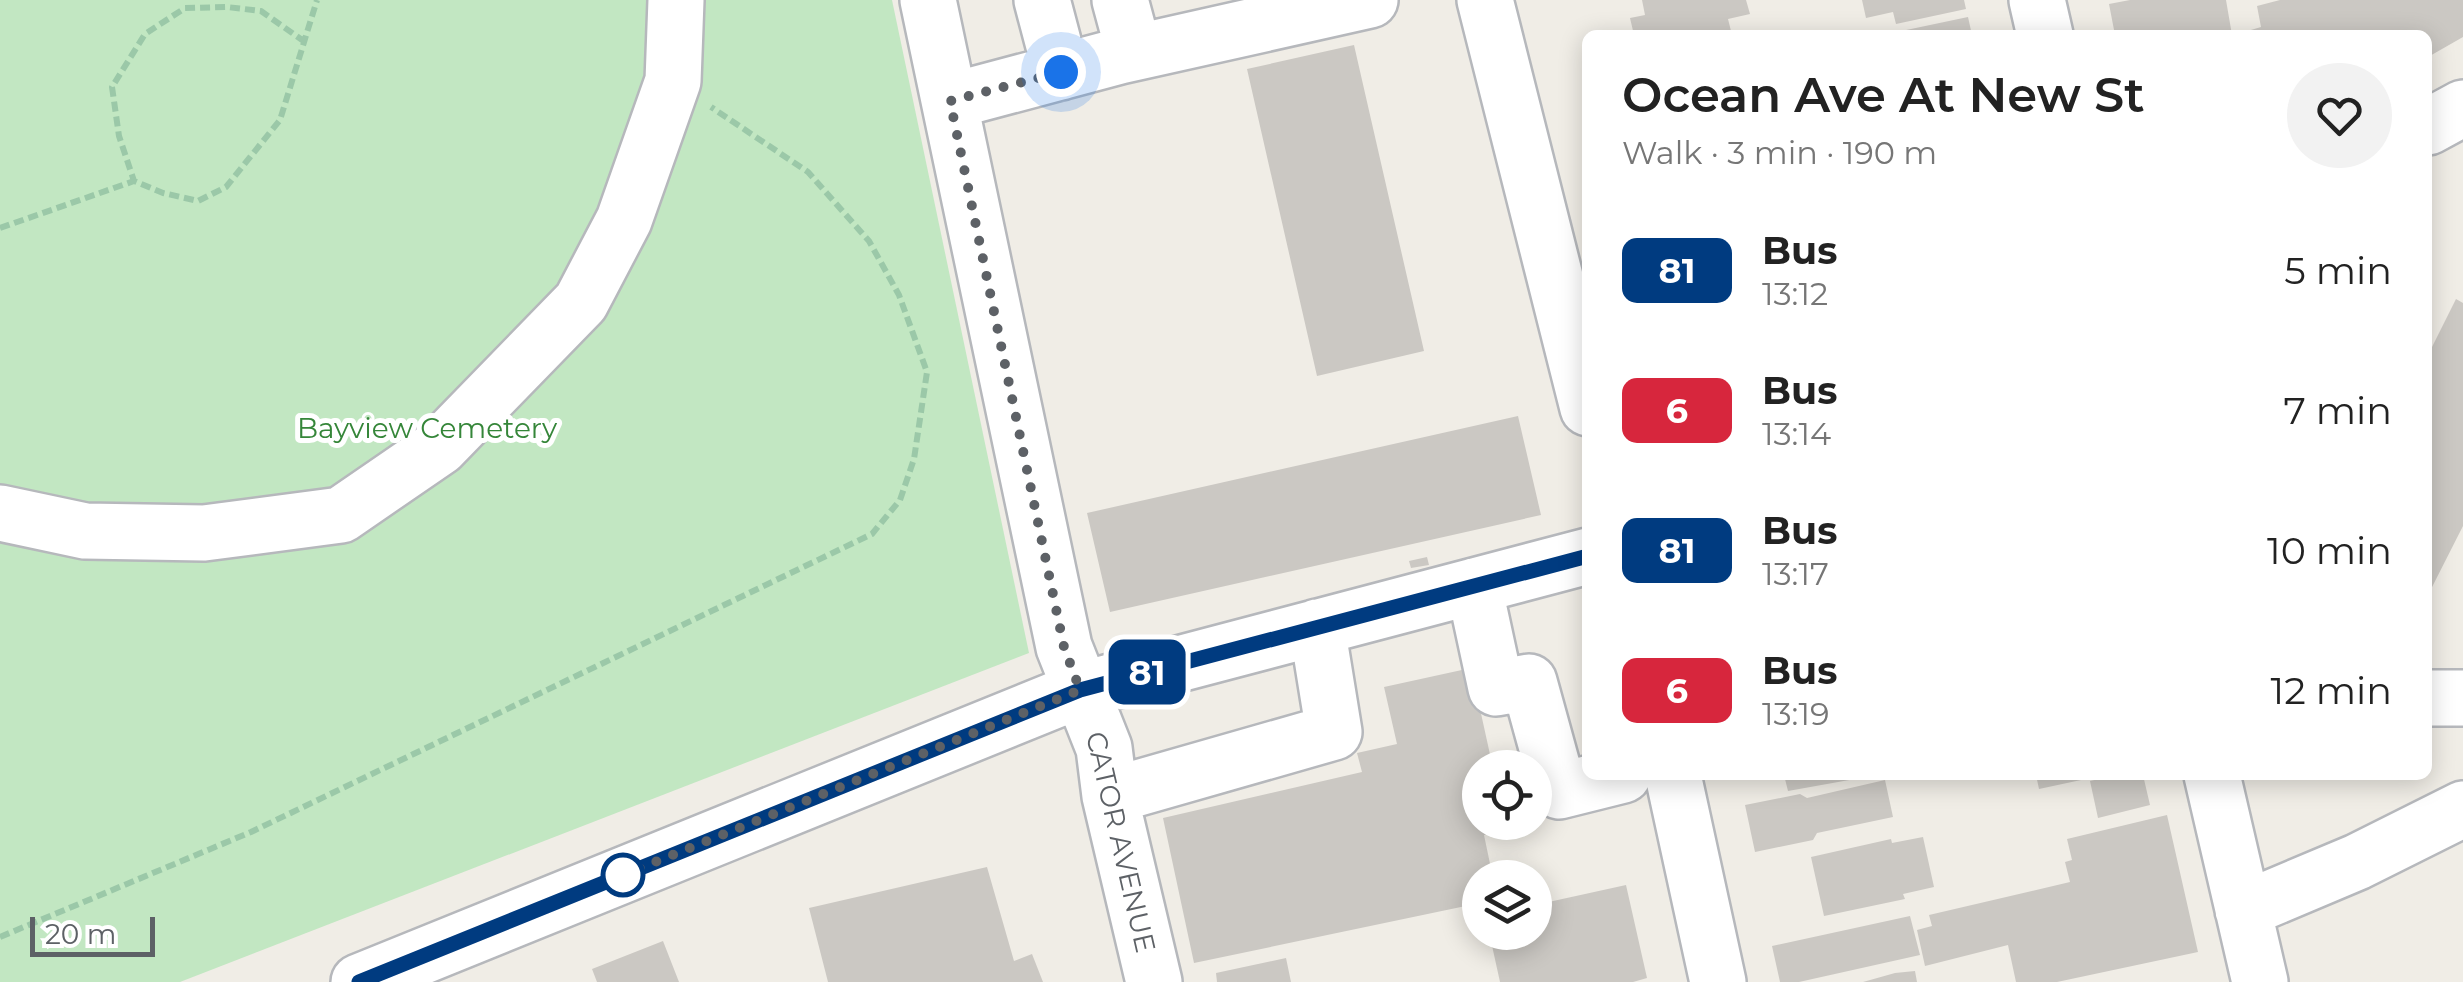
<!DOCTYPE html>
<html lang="en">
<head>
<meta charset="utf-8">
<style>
  body { margin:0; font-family:Montserrat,sans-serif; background:#f2f2f2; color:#222; height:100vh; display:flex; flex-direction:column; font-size:38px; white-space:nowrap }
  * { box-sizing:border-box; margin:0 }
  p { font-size:32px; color:#767676 }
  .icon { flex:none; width:55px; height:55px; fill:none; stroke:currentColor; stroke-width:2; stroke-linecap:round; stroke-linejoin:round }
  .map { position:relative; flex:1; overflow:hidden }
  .panel { position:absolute; left:1582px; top:30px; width:850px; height:750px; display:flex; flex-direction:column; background:#fff; border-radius:15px; box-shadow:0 5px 25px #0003 }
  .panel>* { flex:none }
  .badge { padding:0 20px; border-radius:15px; font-size:35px; line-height:65px }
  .controls { position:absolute; left:1462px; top:750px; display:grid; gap:20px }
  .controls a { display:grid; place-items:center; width:90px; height:90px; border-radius:50%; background:#fff; box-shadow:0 5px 25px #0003; font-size:50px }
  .scale { position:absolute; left:30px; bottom:25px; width:125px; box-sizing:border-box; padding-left:10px; border:5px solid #5d6166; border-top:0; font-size:28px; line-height:35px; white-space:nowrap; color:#5d6166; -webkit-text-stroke:8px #fff; paint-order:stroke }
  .you { position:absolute; width:50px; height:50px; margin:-25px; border:8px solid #fff; border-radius:50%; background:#1a73e8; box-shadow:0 0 0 15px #1a73e833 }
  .map>.badge { position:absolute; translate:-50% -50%; box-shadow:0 0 0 5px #fff }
  .round { display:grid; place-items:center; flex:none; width:105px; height:105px; border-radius:52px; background:#f2f2f2 }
  .head { display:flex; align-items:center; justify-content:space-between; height:170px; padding:0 40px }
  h1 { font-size:48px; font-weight:600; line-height:75px }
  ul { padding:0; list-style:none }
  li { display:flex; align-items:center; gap:30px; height:140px; padding:0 40px }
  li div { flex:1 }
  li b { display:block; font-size:38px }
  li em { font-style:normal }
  li .badge { min-width:110px; font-weight:700; text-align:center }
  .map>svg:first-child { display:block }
  .green { fill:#c2e7c2 }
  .building { fill:#cbc8c3 }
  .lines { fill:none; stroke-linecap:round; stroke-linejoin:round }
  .minor-casing { stroke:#b6b8bc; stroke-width:60 }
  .path { stroke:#9bc8a8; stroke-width:6; stroke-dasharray:10 5; stroke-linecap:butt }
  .minor { stroke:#fff; stroke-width:55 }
  .line-casing { stroke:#fff; stroke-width:22 }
  .line { stroke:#003b80; stroke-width:15 }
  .walk { stroke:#5d6166; stroke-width:10; stroke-dasharray:0 18 }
  .stop-dot { fill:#fff; stroke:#003b80; stroke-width:5 }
  .labels { text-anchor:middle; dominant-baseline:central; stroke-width:10; stroke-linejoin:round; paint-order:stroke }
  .park-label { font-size:28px; fill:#358639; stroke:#fff }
  .street-label { font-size:28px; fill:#5d6166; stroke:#fff }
</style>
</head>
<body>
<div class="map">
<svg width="2463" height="982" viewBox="0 0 2463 982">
  <rect width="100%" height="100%" fill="#f0ede6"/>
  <!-- green -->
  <path class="green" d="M0,0H892L1029,653L180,982H0Z"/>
  <!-- building -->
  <path class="building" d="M1642,0H1746L1750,14L1728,19L1732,35H1634L1630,18L1645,15Z
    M1862,0H1964L1966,9L1896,24L1893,12L1866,18Z
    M2130,0H2226L2232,35H2115L2109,4Z
    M2280,0H2463V37L2428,57V35H2234L2261,27L2257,6Z
    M1968,17L1972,35H1893L1892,33Z
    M1354,45L1424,351L1317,376L1247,69Z
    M2456,299L2463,303V526L2428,595V355Z
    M1518,416L1541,515L1110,612L1087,513Z
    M1427,557L1429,565L1411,568L1409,561Z
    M1471,668L1493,768H1480V822H1515L1516,829L1484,835L1493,878H1480V903L1194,963L1163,818L1362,772L1357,753L1397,744L1384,687Z
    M1784,775H1865L1866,777L1788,791Z
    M2036,775H2094L2095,777L2039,789Z
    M2117,775H2143L2150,805L2098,818L2090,781Z
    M1885,780L1893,817L1817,833L1813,840L1755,852L1745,805L1800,794L1807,798Z
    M2167,815L2198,952L2057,982H2016L2008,945L1925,966L1917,930L1932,926L1929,915L2070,882L2065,862L2072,860L2067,839Z
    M1923,837L1934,887L1903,894L1905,899L1824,916L1811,857L1891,839L1892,843Z
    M987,867L1014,961L1032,954L1043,982H828L809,908Z
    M1626,885L1647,978L1633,982H1500L1489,932H1535V905Z
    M1910,916L1920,955L1799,982H1780L1772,946Z
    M663,941L679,982H597L592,969Z
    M1286,958L1291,982H1217L1216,973Z
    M1915,971L1917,982H1863L1895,973Z"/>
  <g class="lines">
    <!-- minor casing -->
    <g class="minor-casing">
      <path id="minor" d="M928,0L1064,647L1104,748L1110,796L1154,982
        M1042,0L1061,72
        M1120,0L1134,52
        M1485,0L1588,408
        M2037,0L2045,35
        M951,101L1120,56L1370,0
        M2428,127L2463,108
        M0,513L85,531L204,533L341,515L440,447L581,302L624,220L673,81L676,0
        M1474,586L1496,688L1529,682L1559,791L1623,775
        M2428,698H2463
        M1673,775L1718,982
        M2212,775L2260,982
        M1110,796L1334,732L1317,627
        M2243,910L2357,862L2463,809
        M359,982L1080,690L1588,556"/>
    </g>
    <!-- path -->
    <path class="path" d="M305,42L261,11L227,7L185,8L145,34L112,87L119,136L134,181L163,193L198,201L226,187L280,120L317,0
      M0,228L134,181
      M0,937L251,832L872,534L900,500L914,459L927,372L899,295L869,241L808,172L711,107"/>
    <!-- minor -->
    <use href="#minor" class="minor"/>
  </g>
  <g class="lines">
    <!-- line casing -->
    <g class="line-casing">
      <path id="line" d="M359,982L1080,690L1588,556"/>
    </g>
    <!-- line -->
    <use href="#line" class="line"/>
    <!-- walk -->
    <path class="walk" d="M623,875L1080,690L1064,647L950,101L1061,72"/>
  </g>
  <!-- markers -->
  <circle class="stop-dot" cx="623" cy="875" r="20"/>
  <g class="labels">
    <!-- park labels -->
    <g class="park-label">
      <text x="427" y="428">Bayview Cemetery</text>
    </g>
    <!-- street labels -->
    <g class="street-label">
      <text transform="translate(1121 842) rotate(77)">CATOR AVENUE</text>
    </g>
  </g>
</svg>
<div class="controls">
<a><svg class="icon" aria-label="locate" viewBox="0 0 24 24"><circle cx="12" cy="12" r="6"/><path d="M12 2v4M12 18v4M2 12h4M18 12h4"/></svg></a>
<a><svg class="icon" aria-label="layers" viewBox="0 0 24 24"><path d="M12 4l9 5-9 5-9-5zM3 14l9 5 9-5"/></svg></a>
</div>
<div class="scale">20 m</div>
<div class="you" style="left:1061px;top:72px"></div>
<b class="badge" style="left:1147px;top:672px;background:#003b80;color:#fff">81</b>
<section class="panel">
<div class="head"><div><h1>Ocean Ave At New St</h1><p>Walk · 3 min · 190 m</p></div><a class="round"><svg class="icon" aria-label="heart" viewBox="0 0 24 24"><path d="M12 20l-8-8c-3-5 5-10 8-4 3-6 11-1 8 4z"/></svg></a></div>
<ul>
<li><span class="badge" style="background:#003b80;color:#fff">81</span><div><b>Bus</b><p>13:12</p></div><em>5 min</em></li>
<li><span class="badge" style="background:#d7263d;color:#fff">6</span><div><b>Bus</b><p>13:14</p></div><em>7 min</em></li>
<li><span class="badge" style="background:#003b80;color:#fff">81</span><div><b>Bus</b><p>13:17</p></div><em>10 min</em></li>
<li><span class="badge" style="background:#d7263d;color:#fff">6</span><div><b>Bus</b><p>13:19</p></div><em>12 min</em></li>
</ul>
</section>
</div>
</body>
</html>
